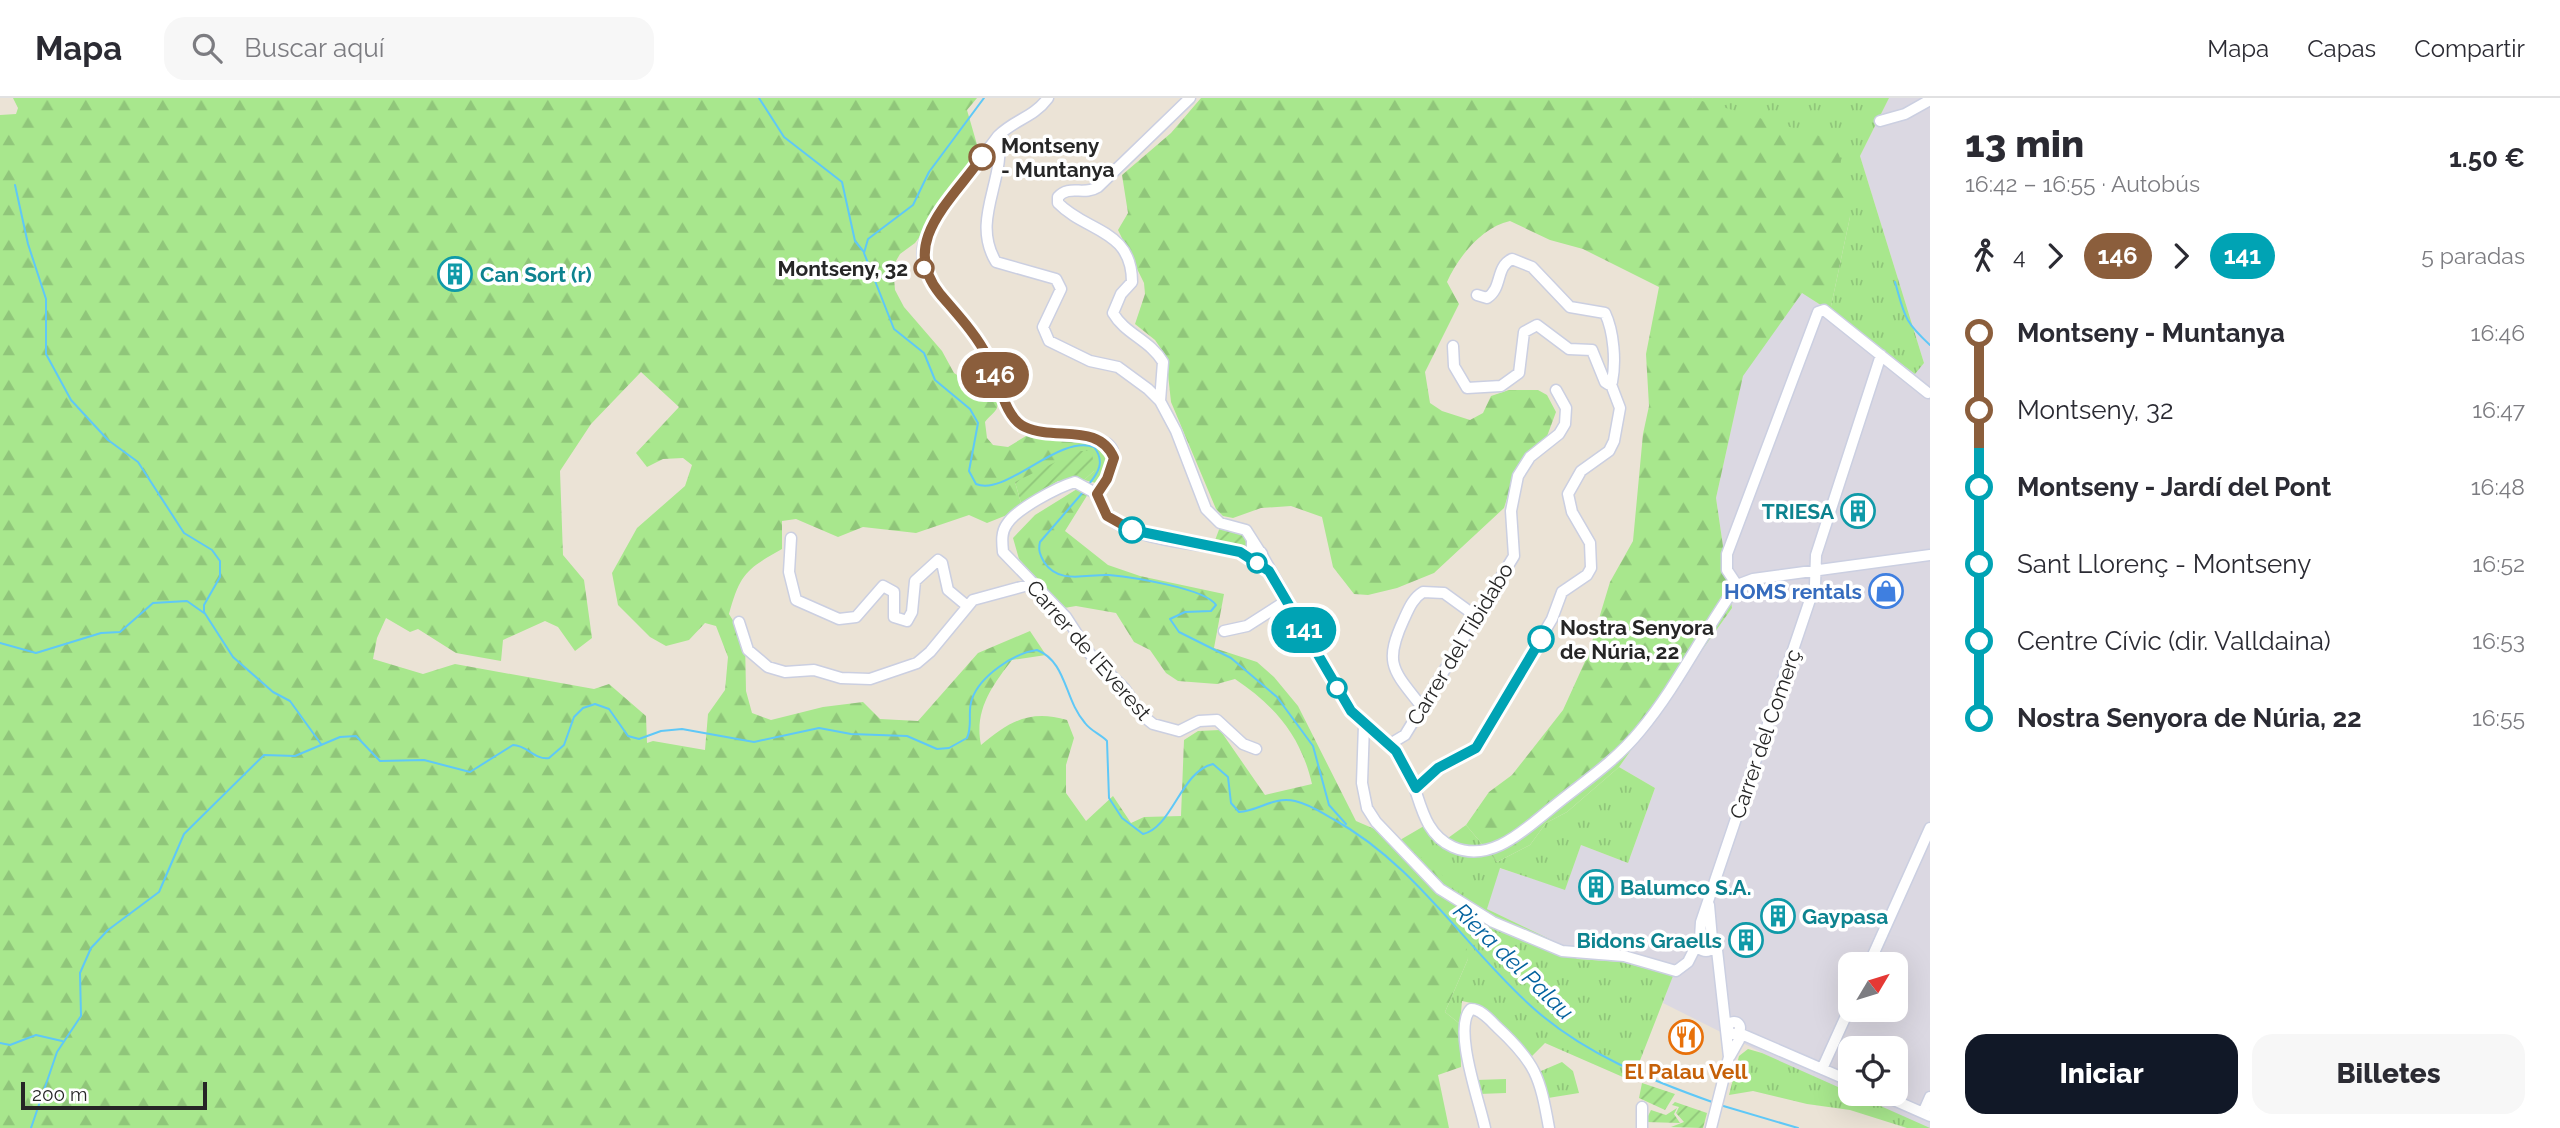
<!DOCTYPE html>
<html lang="es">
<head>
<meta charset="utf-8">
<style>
  body { margin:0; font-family:Raleway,sans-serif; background:#f7f7f7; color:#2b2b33; height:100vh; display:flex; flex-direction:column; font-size:26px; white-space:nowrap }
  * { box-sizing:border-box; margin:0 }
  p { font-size:23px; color:#7c7c81 }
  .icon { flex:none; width:38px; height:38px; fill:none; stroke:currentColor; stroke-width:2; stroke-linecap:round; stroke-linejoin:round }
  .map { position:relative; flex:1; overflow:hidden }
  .panel { display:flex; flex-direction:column; background:#fff; width:630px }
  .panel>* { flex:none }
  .badge { padding:0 14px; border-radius:23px; font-size:24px; line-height:46px }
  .needle { width:46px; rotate:52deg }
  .fabs { position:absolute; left:1838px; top:854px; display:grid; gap:14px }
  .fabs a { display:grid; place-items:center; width:70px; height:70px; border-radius:14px; background:#fff; box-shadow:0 7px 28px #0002; font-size:35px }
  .scale { position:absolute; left:21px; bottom:18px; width:186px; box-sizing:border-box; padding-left:7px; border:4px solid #262626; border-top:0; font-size:19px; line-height:24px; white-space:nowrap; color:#262626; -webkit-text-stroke:5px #fff; paint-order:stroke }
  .map>.badge { position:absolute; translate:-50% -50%; box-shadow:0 0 0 4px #fff }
  .legs { display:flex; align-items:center; gap:10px; height:77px; padding:0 35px; font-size:23px }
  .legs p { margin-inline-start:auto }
  .summary { display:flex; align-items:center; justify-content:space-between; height:119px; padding:0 35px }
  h1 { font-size:38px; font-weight:800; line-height:52px }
  .action { display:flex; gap:14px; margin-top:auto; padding:14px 35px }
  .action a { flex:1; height:80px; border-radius:21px; background:#111827; color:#fff; font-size:28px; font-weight:800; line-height:80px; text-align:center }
  .action a+a { background:#f7f7f7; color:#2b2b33 }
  ul { padding:0 35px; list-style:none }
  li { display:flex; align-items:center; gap:24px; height:77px; font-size:26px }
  li i { display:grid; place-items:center; width:10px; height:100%; margin:0 9px; background:currentColor }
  li i::after { content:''; width:18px; height:18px; margin:-9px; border:5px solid; border-radius:50%; background:#fff }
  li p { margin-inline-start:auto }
  li:first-child i { background:linear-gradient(#0000 50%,currentColor 0) }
  li:last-child i { background:linear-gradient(currentColor 50%,#0000 0) }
  header { display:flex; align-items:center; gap:42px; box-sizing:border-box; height:98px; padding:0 35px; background:#fff; border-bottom:2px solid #e1e1e2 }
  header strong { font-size:33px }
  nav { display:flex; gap:38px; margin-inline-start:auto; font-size:24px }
  .search { width:490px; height:63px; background:#f7f7f7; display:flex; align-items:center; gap:18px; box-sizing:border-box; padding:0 24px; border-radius:21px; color:#7c7c81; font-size:26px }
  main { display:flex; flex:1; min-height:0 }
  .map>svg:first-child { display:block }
  .industrial { fill:#dbd8e2; fill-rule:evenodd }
  .grass { fill:url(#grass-tufts) }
  .forest { fill:url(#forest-firs); fill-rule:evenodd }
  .garden { fill:url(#garden-furrows) }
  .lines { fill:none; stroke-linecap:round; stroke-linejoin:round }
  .stream { stroke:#5fc8f7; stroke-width:2 }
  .minor-casing { stroke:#cbcfe1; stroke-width:13 }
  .minor { stroke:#fff; stroke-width:10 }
  .line-1-casing { stroke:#fff; stroke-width:16 }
  .line-2-casing { stroke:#fff; stroke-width:16 }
  .line-1 { stroke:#8b5e3c; stroke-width:10 }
  .line-2 { stroke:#00a3b4; stroke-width:10 }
  .stop-1-dot { fill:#fff; stroke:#8b5e3c; stroke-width:3.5 }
  .stop-2-dot { fill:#fff; stroke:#00a3b4; stroke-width:3.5 }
  .labels { text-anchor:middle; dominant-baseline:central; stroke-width:7; stroke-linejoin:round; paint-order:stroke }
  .stop-label { font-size:21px; font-weight:bold; fill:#262626; stroke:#fff; text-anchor:start }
  .culture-label { font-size:21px; font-weight:bold; fill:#0d838f; stroke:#fff; text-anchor:start }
  .shop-label { font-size:21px; font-weight:bold; fill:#366cbe; stroke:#fff; text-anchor:end }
  .street-label { font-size:21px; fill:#262626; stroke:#fff }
  .food-label { font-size:21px; font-weight:bold; fill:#c56008; stroke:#fff }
  .water-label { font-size:23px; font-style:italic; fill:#03629e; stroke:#fff }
</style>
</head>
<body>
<header>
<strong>Mapa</strong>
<div class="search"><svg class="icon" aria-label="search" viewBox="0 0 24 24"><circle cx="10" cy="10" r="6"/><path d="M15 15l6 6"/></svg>Buscar aquí</div>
<nav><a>Mapa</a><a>Capas</a><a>Compartir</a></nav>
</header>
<main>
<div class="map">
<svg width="1930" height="1030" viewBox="0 0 1930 1030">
  <defs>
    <pattern id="grass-tufts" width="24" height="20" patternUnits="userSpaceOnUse" patternTransform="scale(1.75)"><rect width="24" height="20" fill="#a8e78d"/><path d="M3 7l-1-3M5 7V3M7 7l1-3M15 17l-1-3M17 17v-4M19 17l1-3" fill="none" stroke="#90c67a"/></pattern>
    <pattern id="forest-firs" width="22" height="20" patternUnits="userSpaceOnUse" patternTransform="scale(1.75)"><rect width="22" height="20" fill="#a8e78d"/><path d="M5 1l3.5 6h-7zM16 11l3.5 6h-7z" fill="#90c67a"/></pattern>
    <pattern id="garden-furrows" width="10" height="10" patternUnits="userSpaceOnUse" patternTransform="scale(1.75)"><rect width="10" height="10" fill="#a8e78d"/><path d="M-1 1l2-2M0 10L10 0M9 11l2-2" fill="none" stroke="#90c67a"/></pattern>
  </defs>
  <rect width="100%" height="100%" fill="#ebe3d6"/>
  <!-- industrial -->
  <path class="industrial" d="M1889,0H1930V1030H1912L1663,905L1672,878L1622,864L1577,861L1568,850L1487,811L1499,770L1565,791L1581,747L1628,765L1655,690L1619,669L1732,510L1716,400L1743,277L1802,194L1914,275L1924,265L1860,58ZM1850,866H1895V912H1850ZM1850,950H1895V996H1850Z"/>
  <!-- grass -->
  <path class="grass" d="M1692,0H1889L1860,58L1924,265L1915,276L1830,213L1850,119Z
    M1619,669L1655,690L1628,765L1581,747L1565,792L1500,770L1487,811L1568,850L1577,861L1622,864L1673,878L1632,983L1545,945L1532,958L1476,906L1462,903L1460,926L1445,914L1468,861L1400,742L1424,728L1441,745L1466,727L1497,764L1530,747L1546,725L1567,714Z
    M1748,951L1762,955L1930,1030H1907L1850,1012L1807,1006L1753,993L1729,997L1739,958Z
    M1562,964L1573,973L1579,995L1548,1000L1541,973Z
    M1506,981V995L1479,996L1476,982Z"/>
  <!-- forest -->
  <path class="forest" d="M13,0H977L967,12L980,57L915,145L900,156L893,168L895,192L904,209L942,253L954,275L968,284L984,277C991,282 1000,300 997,310C995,315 988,319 985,324L987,340L993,347L1008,349L1026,338L1091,344L1104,351L1108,371L1096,385L1084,382L1094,373L1015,384L1021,405L1007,417L987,425L969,417L916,435L863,429L838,439L796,421L782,423V451C746,471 740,476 729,516L745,542L746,593L752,615L771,622L823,609L863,604L880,621L918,623L978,555L1030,533L1046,557L1012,562C992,588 974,612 981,647C1009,624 1029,611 1067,622L1074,640L1066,667V695L1086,723L1113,698L1131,725L1144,719L1181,718L1184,642L1198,633L1220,632L1265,697L1312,686C1301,638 1275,608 1235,581L1217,586L1178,583L1166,575L1150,552L1134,544L1116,515L1076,508L1064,510L1019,461L1013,440L1035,417L1077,391L1088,396L1065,433L1108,467L1140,478L1224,496L1214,550L1257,564L1274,579L1298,608L1356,723L1400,742L1458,790L1468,861L1445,914L1460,926L1461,969L1438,977L1449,1030H0V17L16,16L18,10ZM641,274L679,309L636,355L647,369L663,361L683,360L692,367L685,388L637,430L612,475L618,507L650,539L666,548L689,542L705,525L716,528L728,559L725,592L708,616L705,652L653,643L647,645L646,618L609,586L594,591L455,566L423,576L373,561L377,540L386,520L410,534L418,531L456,555L501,563L503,542L545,523L558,529L575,553L592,540L584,482L563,457L560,373L591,326Z
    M1201,0H1692L1837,43L1850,119L1830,213L1802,195L1743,278L1716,400L1732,510L1619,669L1567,714L1546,725L1530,747L1497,764L1466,727L1489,694L1512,677L1563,612L1588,557L1610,484L1633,443L1643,336L1649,308L1646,256L1659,189L1583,151L1550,142L1510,123C1482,129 1458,159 1447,184L1459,206L1425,274L1430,305L1442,313L1470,322L1483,315L1491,298L1509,292H1538L1547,297L1556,314L1546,341L1516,372L1504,410L1434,475L1397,490L1368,497L1354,496L1333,469L1322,419L1291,408L1261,410L1233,420L1223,418L1216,411L1171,304L1166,258L1155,242L1135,226L1145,196L1144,185L1118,132L1128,115L1122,77L1171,35Z"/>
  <!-- garden -->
  <path class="garden" d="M1078,353H1092L1094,373L1084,382L1058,383L1021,405L1015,384Z
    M1220,429C1236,431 1244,432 1250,448L1246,452L1214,445Z
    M1642,985L1675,996L1665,1012L1639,1000Z
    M1675,1004L1707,1015L1703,1030L1671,1029L1684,1024L1676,1015L1679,1009L1672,1007Z
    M1677,1010L1674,1016L1680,1025L1645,1024L1651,1012L1666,1017Z"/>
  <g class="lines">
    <!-- stream -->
    <path class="stream" d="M759,0L784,39L842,84L855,143L864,154
      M984,0L929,74L913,107L868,141L864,155L894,231L924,255L935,282L970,311L978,325L969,373L976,386C1006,399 1058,336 1094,349C1105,363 1099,374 1089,386
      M15,87L28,146L46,201V256L71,302L108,342L138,364L184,435L212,452L220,463V479L204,507V514L233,559L273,594L290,603L321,646
      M1895,184C1905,218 1903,222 1930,247
      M1084,393L1040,444C1038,452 1040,457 1044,464C1059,487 1086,476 1109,477C1130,479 1205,490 1216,507L1211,513L1185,514L1170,521L1179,534L1231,560L1277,599L1313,648L1329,707L1346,726
      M0,545L36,555L101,535L120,534L153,505L187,503L204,515
      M0,945L10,947L36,937L62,943
      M1720,1007L1798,1030
      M31,1030L57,954L81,918L80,875L91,850L108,832L159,794L184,736L264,657L295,658L340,639L356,638L380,663L424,662L470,674L513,647C527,647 534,662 549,660L564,647L574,619L583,610L595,606L609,611L628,638L639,641L661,633L682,631L754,644L819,630L851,636L907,638L937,651L949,650L967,640C973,627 967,614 972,601C980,578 1014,555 1037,552C1067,564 1064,601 1085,625C1091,633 1100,636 1107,643L1109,700L1122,720L1143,736C1172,730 1181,673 1213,666L1228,679L1231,705L1239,714C1259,713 1273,698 1295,703C1309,706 1321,714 1333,721C1415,766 1464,848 1532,909C1584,956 1650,982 1715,1005"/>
    <!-- minor casing -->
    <g class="minor-casing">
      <path id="minor" d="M1048,0C1033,20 1015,21 998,38C978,66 936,111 925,142C920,156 923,170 930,183C946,208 970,228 985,254C997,273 1003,318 1024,329C1060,348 1151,318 1097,396
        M1880,23L1905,16L1930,2
        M998,38C1007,81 970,121 996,164L1056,181L1061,191L1043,229L1049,243L1090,263L1118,269L1148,291L1160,303L1176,333L1206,411L1220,425L1246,432L1260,454
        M1477,197L1487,200C1503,190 1495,169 1512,161L1532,169L1570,209L1605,215C1614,234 1616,264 1612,284
        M1453,248L1454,268L1467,290L1501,288L1519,275L1524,234L1537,227L1569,251L1592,252L1605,284L1608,286
        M1160,303L1163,264C1150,242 1125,236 1113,215L1121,196L1132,184C1132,131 1086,134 1058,105V99C1069,86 1084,98 1098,89L1190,0
        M1097,396L1075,384C1058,389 1016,411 1007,426C1001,434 1002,444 1003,454L1066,519L1090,556L1124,590L1143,618L1153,626L1179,633L1199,623L1217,622L1243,646L1256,651
        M1097,396C1100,404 1102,413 1109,420C1135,443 1204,446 1240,454L1252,455V443
        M791,440L789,474L796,502L839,521L856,519L883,488L894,494V519L907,523L912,514L915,483L938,462L942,465L948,492L966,507
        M1251.5 458a5.5 5.5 0 1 1 11 0a5.5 5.5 0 1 1-11 0Z
        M1262,457L1351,613C1369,633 1393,644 1406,669C1421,697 1420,734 1453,749C1490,765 1522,734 1548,713C1580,686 1613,666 1640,633C1677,589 1703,534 1737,487
        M1737,487L1727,472V456L1818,214L1824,212L1928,295
        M1737,487L1753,481L1930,457
        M739,524L748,552L768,569L785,574L814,572L841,580L870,581L917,565L930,554L973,502L1032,486
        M1224,533L1247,528L1286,503
        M1422,609C1393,572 1383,566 1404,521C1409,510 1413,500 1423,494L1444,495L1477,519
        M1364,627L1362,685L1367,710L1376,724L1440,791L1493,824L1562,853L1624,858L1676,873L1688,864L1698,844
        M1390,646L1405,637L1514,458L1511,413L1518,378L1530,359L1559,336L1565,326L1566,310L1556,292
        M1416,689L1438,670L1476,650L1552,521L1562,494L1587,477L1591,470L1590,445L1572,414L1568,396L1581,373L1609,353L1614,343L1620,310L1612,289
        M1709,807L1712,841
        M1698 845a8 8 0 1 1 16 0a8 8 0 1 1-16 0Z
        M1700,840L1701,824L1815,487L1816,457L1881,257
        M1869,866L1930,730
        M1728 930a6 6 0 1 1 12 0a6 6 0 1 1-12 0Z
        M1730,958L1739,942V935L1850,983
        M1822,971L1850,909
        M1880,996L1930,1018
        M1923,1015L1930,999
        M1485,1030C1480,1005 1452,929 1471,911C1481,911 1490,922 1497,929C1536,965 1540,979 1549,1030
        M1642,1030V1009
        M1711,1030L1729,959L1717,852L1713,846"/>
    </g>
    <!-- minor -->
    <use href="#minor" class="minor"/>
  </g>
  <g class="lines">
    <!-- line-1 casing -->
    <g class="line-1-casing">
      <path id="line-1" d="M982,59C952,102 898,145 940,196C957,216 977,237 988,260C999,279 1003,319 1025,329C1055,343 1099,324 1114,360L1107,381L1097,396L1107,418L1132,432"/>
    </g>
    <!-- line-2 casing -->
    <g class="line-2-casing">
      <path id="line-2" d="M1132,432L1240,454L1269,473L1351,613L1396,653L1416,690L1438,670L1476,650L1541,541"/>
    </g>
    <!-- line-1 -->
    <use href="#line-1" class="line-1"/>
    <!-- line-2 -->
    <use href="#line-2" class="line-2"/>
  </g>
  <!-- icons -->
  <defs>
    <g id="building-ring" transform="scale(1.75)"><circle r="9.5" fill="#fff" stroke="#0f9aa8" stroke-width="1.5"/><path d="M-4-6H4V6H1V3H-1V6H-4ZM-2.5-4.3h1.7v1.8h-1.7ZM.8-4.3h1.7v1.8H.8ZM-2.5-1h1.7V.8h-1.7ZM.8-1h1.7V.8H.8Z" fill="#0f9aa8"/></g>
    <g id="shop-ring" transform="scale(1.75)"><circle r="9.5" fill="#fff" stroke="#3f7fe0" stroke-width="1.5"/><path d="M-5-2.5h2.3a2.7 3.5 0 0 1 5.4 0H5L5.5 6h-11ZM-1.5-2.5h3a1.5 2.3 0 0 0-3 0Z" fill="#3f7fe0"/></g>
    <g id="restaurant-ring" transform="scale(1.75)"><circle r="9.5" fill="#fff" stroke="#e8710a" stroke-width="1.5"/><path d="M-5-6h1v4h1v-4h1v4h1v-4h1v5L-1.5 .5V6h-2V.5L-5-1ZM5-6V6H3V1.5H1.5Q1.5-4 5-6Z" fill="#e8710a"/></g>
  </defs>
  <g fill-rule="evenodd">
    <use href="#building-ring" x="455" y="176"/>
    <use href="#building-ring" x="1858" y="413"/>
    <use href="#shop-ring" x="1886" y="493"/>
    <use href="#building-ring" x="1596" y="789"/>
    <use href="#building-ring" x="1778" y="818"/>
    <use href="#building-ring" x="1746" y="842"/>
    <use href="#restaurant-ring" x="1686" y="939"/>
  </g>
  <!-- markers -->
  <g class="stop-1-dot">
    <circle cx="982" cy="59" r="12"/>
    <circle cx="924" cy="170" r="9"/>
  </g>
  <g class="stop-2-dot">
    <circle cx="1132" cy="432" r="12"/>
    <circle cx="1257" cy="465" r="9"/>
    <circle cx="1541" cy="541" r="12"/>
    <circle cx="1337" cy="590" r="9"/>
  </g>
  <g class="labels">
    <!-- stop labels -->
    <g class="stop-label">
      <text x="1001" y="47">Montseny<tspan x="1001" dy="24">- Muntanya</tspan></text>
      <text x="908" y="170" text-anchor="end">Montseny, 32</text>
      <text x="1560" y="529">Nostra Senyora<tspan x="1560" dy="24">de Núria, 22</tspan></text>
    </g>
    <!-- culture labels -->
    <g class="culture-label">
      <text x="480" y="176">Can Sort (r)</text>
      <text x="1834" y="413" text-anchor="end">TRIESA</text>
      <text x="1620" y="789">Balumco S.A.</text>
      <text x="1802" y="818">Gaypasa</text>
      <text x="1722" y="842" text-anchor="end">Bidons Graells</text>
    </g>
    <!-- shop labels -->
    <g class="shop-label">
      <text x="1862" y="493">HOMS rentals</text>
    </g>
    <!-- street labels -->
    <g class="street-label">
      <text transform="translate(1460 546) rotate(-59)">Carrer del Tibidabo</text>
      <text transform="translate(1089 552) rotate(49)">Carrer de l'Everest</text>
      <text transform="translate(1765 636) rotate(-71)">Carrer del Comerç</text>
    </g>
    <!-- food labels -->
    <g class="food-label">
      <text x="1686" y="973">El Palau Vell</text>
    </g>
    <!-- water labels -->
    <g class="water-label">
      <text transform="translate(1514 863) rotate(44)">Riera del Palau</text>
    </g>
  </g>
</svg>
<div class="fabs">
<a><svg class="needle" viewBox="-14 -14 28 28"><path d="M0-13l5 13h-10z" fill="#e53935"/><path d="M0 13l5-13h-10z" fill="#7c7c81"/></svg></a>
<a><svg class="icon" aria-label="locate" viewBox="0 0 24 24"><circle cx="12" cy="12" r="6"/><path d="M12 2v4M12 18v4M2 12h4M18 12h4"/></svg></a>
</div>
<div class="scale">200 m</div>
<b class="badge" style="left:995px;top:277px;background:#8b5e3c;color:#fff">146</b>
<b class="badge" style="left:1304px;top:532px;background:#00a3b4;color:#fff">141</b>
</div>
<section class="panel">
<div class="summary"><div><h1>13 min</h1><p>16:42 – 16:55 · Autobús</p></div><b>1.50 €</b></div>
<div class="legs"><svg class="icon" aria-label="walk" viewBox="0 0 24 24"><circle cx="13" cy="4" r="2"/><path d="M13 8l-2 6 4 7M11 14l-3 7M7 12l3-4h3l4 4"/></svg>4<svg class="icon" aria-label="forward" viewBox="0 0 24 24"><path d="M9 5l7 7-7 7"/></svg><b class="badge" style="background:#8b5e3c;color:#fff">146</b><svg class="icon" aria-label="forward" viewBox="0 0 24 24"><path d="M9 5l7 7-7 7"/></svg><b class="badge" style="background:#00a3b4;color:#fff">141</b><p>5 paradas</p></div>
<ul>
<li><i style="color:#8b5e3c"></i><b>Montseny - Muntanya</b><p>16:46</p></li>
<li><i style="color:#8b5e3c"></i><span>Montseny, 32</span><p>16:47</p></li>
<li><i style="color:#00a3b4"></i><b>Montseny - Jardí del Pont</b><p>16:48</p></li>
<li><i style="color:#00a3b4"></i><span>Sant Llorenç - Montseny</span><p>16:52</p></li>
<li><i style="color:#00a3b4"></i><span>Centre Cívic (dir. Valldaina)</span><p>16:53</p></li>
<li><i style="color:#00a3b4"></i><b>Nostra Senyora de Núria, 22</b><p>16:55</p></li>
</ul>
<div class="action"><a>Iniciar</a><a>Billetes</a></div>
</section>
</main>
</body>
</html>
